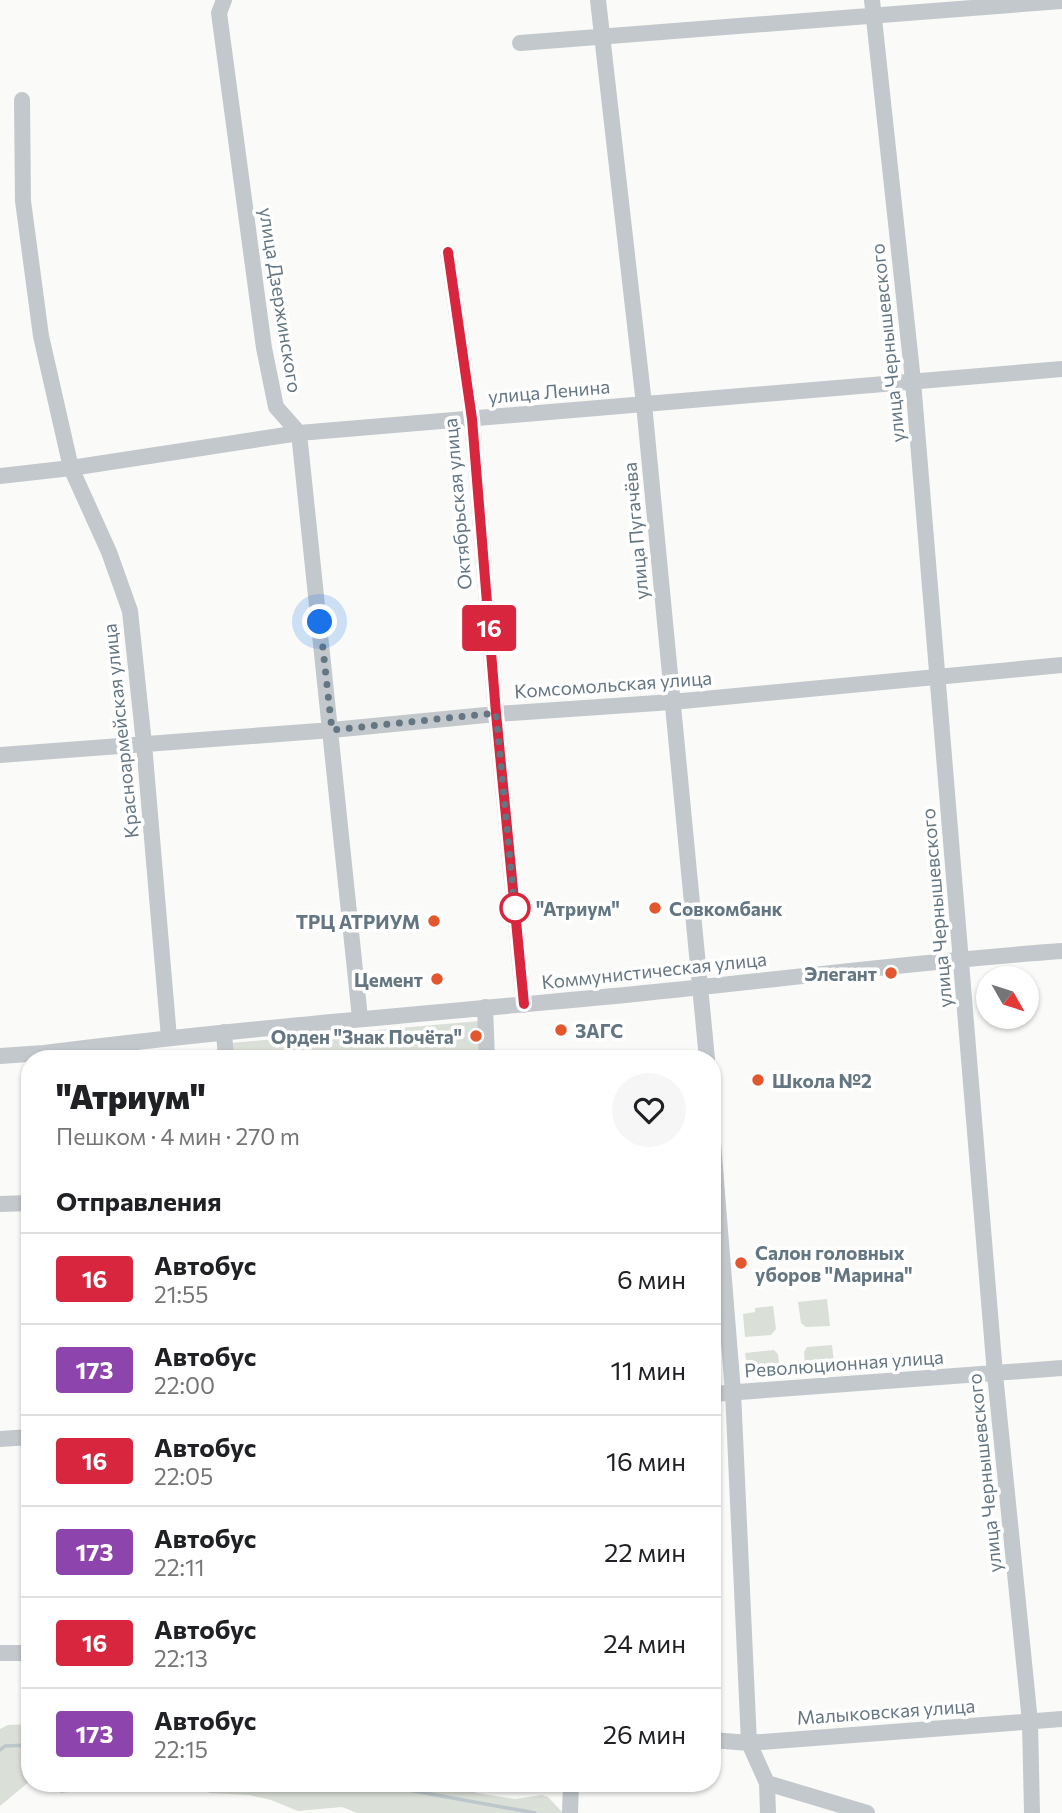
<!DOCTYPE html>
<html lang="ru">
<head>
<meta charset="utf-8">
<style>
  body { margin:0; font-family:Commissioner,sans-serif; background:#f6f6f6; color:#202124; height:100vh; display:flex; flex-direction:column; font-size:26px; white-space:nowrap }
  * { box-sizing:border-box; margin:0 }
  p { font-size:23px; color:#757577 }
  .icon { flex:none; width:38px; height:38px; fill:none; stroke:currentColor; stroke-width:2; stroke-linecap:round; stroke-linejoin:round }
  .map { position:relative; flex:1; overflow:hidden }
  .details { position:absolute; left:21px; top:1050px; width:700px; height:742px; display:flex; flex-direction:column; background:#fff; border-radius:28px; box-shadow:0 2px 5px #0004 }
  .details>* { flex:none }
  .badge { padding:0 14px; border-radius:5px; font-size:24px; line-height:46px }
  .needle { width:46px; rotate:129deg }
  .buttons { position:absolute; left:976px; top:966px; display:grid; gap:14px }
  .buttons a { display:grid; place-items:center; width:63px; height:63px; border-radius:50%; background:#fff; box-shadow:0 2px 5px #0004; font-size:35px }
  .you { position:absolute; width:35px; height:35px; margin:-18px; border:5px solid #fff; border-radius:50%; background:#1a73e8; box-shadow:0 0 0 10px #1a73e833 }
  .map>.badge { position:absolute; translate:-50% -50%; box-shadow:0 0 0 4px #fff }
  h2 { padding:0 35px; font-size:26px; line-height:63px }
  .round { display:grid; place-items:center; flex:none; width:74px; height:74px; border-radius:37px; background:#f6f6f6 }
  .headline { display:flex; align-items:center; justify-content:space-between; height:119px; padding:0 35px }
  h1 { font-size:33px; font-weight:800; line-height:52px }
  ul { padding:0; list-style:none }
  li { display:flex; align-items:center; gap:21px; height:91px; padding:0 35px; border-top:2px solid #e0e0e0 }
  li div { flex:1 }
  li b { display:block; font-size:26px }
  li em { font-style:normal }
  li .badge { min-width:77px; font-weight:700; text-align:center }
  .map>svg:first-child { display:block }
  .green { fill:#dadfd7 }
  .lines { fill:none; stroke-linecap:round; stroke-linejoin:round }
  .stream { stroke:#bbc7cb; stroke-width:3.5 }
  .minor { stroke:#c3c8cc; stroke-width:16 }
  .line-casing { stroke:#fff; stroke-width:16 }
  .line { stroke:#d7263d; stroke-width:10 }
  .walk { stroke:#657683; stroke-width:7; stroke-dasharray:0 12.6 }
  .stop-dot { fill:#fff; stroke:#d7263d; stroke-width:3.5 }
  .poi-dot { fill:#e4572e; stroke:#fff; stroke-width:2.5 }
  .labels { text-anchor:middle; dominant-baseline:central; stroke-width:7; stroke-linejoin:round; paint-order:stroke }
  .street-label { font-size:19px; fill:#657683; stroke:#fff }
  .stop-label { font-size:19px; font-weight:bold; fill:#657683; stroke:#fff; text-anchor:start }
  .poi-label { font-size:19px; font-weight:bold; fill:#657683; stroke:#fff; text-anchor:start }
</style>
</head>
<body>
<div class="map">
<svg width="1062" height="1813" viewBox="0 0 1062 1813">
  <rect width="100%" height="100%" fill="#fafaf8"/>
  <!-- green -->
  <path class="green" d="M479,1021L480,1059H230L231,1043Z
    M827,1299L830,1326L806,1327L801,1323L798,1302Z
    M773,1306L776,1329L771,1335L745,1337L743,1314L755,1312V1308Z
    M832,1345L834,1363L805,1366L804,1352L807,1347Z
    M774,1350L778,1354L780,1370L748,1373L745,1353Z
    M30,1724V1781L0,1806V1729L8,1725Z
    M48,1783H149L117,1785L61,1793Z
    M186,1783H450L477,1793L515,1799L542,1795L548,1797L563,1813H357L342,1807L298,1811L271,1800L249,1795L210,1793Z"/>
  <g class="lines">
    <!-- stream -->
    <path class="stream" d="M0,1750L5,1746L30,1745
      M370,1783L535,1813"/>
    <!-- minor -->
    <path class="minor" d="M224,0L219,13L264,348L276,407L299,433L360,1018
      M598,0L644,404L707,1059
      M872,0L913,381L995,1374L1030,1722L1032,1813
      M520,43L1062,1
      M22,100L23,201L41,336L71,468L109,552L130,611L144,744L169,1038
      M448,252L472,419L496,714L524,1005
      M0,476L71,468L299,433L1062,369
      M0,755L332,730L496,714L672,702L1062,665
      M485,1007L487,1059
      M224,1032L226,1059
      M0,1056L44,1053C240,1028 438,1013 635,994C777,980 919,961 1062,951
      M712,1131L733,1392L749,1743L767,1783L768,1813
      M0,1204L30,1203
      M712,1394L1062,1368
      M0,1439L30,1437
      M0,1653H30
      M712,1740L749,1743L1062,1719
      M767,1783L867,1813
      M570,1813L571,1783"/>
  </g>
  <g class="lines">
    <!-- line casing -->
    <g class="line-casing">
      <path id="line" d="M448,252L472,419L496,713L524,1004"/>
    </g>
    <!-- line -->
    <use href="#line" class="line"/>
    <!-- walk -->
    <path class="walk" d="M320,622L332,730L496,713L515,911V908"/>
  </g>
  <!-- markers -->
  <circle class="stop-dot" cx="515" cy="908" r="14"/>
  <g class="poi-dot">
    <circle cx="655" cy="908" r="7"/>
    <circle cx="434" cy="921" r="7"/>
    <circle cx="891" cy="973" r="7"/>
    <circle cx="437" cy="979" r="7"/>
    <circle cx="561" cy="1030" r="7"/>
    <circle cx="476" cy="1036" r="7"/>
    <circle cx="758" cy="1080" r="7"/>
    <circle cx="741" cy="1263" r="7"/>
  </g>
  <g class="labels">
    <!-- street labels -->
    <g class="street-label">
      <text transform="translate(281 300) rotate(81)">улица Дзержинского</text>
      <text transform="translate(887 343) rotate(-96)">улица Чернышевского</text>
      <text transform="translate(549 391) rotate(-5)">улица Ленина</text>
      <text transform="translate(457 504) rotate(-95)">Октябрьская улица</text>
      <text transform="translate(635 531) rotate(-95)">улица Пугачёва</text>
      <text transform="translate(613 684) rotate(-4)">Комсомольская улица</text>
      <text transform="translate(120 731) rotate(-96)">Красноармейская улица</text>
      <text transform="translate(936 908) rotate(-95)">улица Чернышевского</text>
      <text transform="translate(654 970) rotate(-6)">Коммунистическая улица</text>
      <text transform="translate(844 1363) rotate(-4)">Революционная улица</text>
      <text transform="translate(984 1473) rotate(-96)">улица Чернышевского</text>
      <text transform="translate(886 1711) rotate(-4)">Малыковская улица</text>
    </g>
    <!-- stop labels -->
    <g class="stop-label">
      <text x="536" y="908">"Атриум"</text>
    </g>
    <!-- poi labels -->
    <g class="poi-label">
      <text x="669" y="908">Совкомбанк</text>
      <text x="420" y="921" text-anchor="end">ТРЦ АТРИУМ</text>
      <text x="877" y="973" text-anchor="end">Элегант</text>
      <text x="423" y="979" text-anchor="end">Цемент</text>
      <text x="575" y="1030">ЗАГС</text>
      <text x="462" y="1036" text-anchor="end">Орден "Знак Почёта"</text>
      <text x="772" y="1080">Школа №2</text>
      <text x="755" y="1252">Салон головных<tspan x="755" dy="22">уборов "Марина"</tspan></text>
    </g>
  </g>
</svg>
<div class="buttons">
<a><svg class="needle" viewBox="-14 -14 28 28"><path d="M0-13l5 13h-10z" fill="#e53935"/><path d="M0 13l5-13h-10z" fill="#757577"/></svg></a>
</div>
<div class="you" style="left:320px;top:622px"></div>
<b class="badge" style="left:489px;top:628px;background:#d7263d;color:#fff">16</b>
<section class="details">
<div class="headline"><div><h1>&quot;Атриум&quot;</h1><p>Пешком · 4 мин · 270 m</p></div><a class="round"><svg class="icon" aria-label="heart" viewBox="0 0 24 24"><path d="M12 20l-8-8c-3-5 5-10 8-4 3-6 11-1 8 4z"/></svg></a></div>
<h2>Отправления</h2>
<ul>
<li><span class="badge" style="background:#d7263d;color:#fff">16</span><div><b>Автобус</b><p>21:55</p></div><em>6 мин</em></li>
<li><span class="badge" style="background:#8e44ad;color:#fff">173</span><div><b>Автобус</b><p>22:00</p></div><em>11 мин</em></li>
<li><span class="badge" style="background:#d7263d;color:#fff">16</span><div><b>Автобус</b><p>22:05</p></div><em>16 мин</em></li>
<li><span class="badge" style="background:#8e44ad;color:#fff">173</span><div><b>Автобус</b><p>22:11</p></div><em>22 мин</em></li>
<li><span class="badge" style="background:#d7263d;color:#fff">16</span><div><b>Автобус</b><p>22:13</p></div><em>24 мин</em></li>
<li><span class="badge" style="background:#8e44ad;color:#fff">173</span><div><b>Автобус</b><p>22:15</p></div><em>26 мин</em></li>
</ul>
</section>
</div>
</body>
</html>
